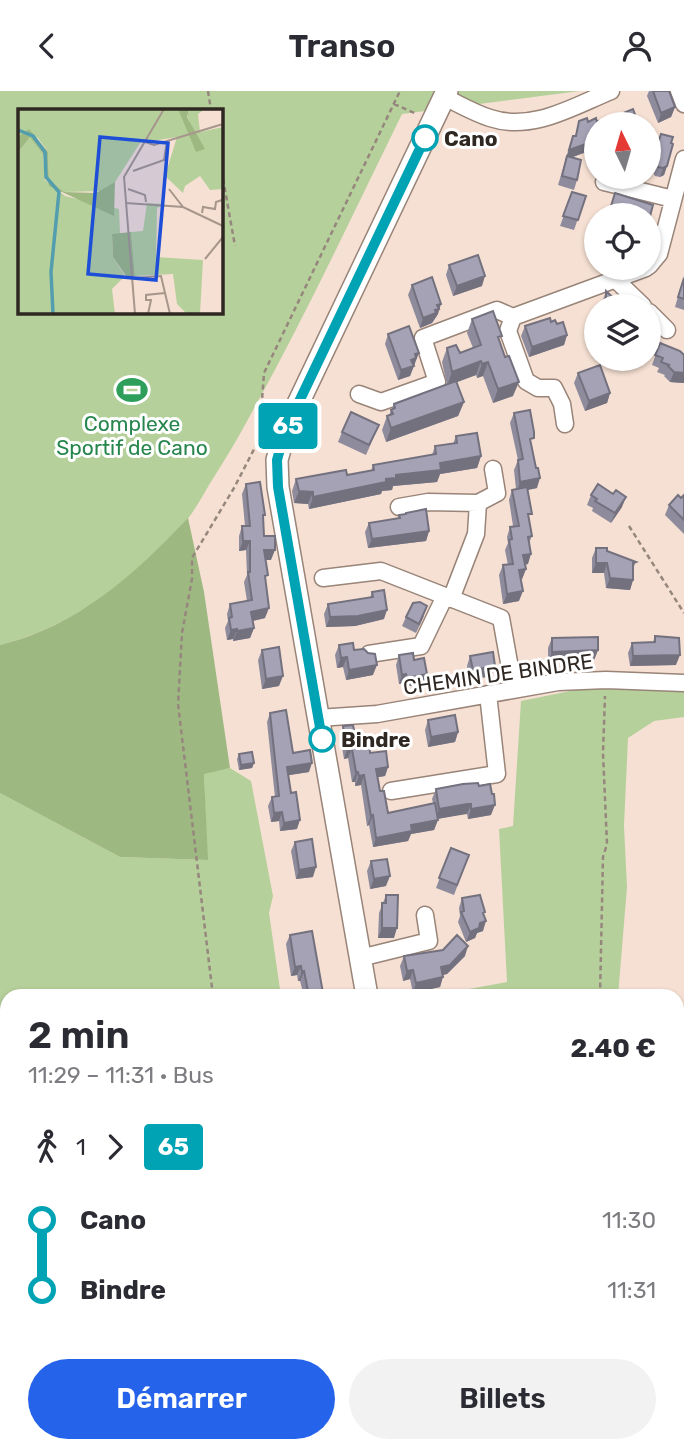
<!DOCTYPE html>
<html lang="fr">
<head>
<meta charset="utf-8">
<style>
  body { margin:0; font-family:Rubik,sans-serif; background:#f2f2f3; color:#2b2b33; height:100vh; display:flex; flex-direction:column; font-size:26px; white-space:nowrap }
  * { box-sizing:border-box; margin:0 }
  p { font-size:23px; color:#7c7c81 }
  .icon { flex:none; width:38px; height:38px; fill:none; stroke:currentColor; stroke-width:2; stroke-linecap:round; stroke-linejoin:round }
  .map { position:relative; flex:1; overflow:hidden }
  .panel { position:absolute; left:0px; top:898px; width:684px; height:464px; display:flex; flex-direction:column; background:#fff; border-radius:21px 21px 0 0; box-shadow:0 2px 5px #0004 }
  .panel>* { flex:none }
  .badge { padding:0 14px; border-radius:5px; font-size:24px; line-height:46px }
  .needle { width:46px; rotate:355deg }
  .controls { position:absolute; left:584px; top:21px; display:grid; gap:14px }
  .controls a { display:grid; place-items:center; width:77px; height:77px; border-radius:50%; background:#fff; box-shadow:0 2px 5px #0004; font-size:35px }
  .map>.badge { position:absolute; translate:-50% -50%; box-shadow:0 0 0 4px #fff }
  .legs { display:flex; align-items:center; gap:10px; height:77px; padding:0 28px; font-size:23px }
  .legs p { margin-inline-start:auto }
  .headline { display:flex; align-items:center; justify-content:space-between; height:119px; padding:0 28px }
  h1 { font-size:38px; font-weight:600; line-height:52px }
  .button { display:flex; gap:14px; margin-top:auto; padding:14px 28px }
  .button a { flex:1; height:80px; border-radius:42px; background:#2563eb; color:#fff; font-size:28px; font-weight:600; line-height:80px; text-align:center }
  .button a+a { background:#f2f2f3; color:#2b2b33 }
  ul { padding:0 28px; list-style:none }
  li { display:flex; align-items:center; gap:24px; height:70px; font-size:26px }
  li i { display:grid; place-items:center; width:10px; height:100%; margin:0 9px; background:currentColor }
  li i::after { content:''; width:18px; height:18px; margin:-9px; border:5px solid; border-radius:50%; background:#fff }
  li p { margin-inline-start:auto }
  li:first-child i { background:linear-gradient(#0000 50%,currentColor 0) }
  li:last-child i { background:linear-gradient(currentColor 50%,#0000 0) }
  header { display:flex; justify-content:space-between; align-items:center; height:91px; padding:0 28px; background:#fff; font-size:32px; font-weight:600 }
  .map>svg:first-child { display:block }
  .green { fill:#b6d09b; fill-rule:evenodd }
  .forest { fill:#9eb882 }
  .lines { fill:none; stroke-linecap:round; stroke-linejoin:round }
  .street-casing { stroke:#988478; stroke-width:19 }
  .secondary-casing { stroke:#988478; stroke-width:24 }
  .path { stroke:#96877e; stroke-width:2.5; stroke-dasharray:5 3.5; stroke-linecap:butt }
  .street { stroke:#fff; stroke-width:16 }
  .secondary { stroke:#fff; stroke-width:21 }
  .wall { fill:#8e8b9d }
  .shaded-wall { fill:#74717f }
  .building { fill:#a5a2b6; stroke:#74717f; stroke-width:2 }
  .line-1-casing { stroke:#fff; stroke-width:16 }
  .line-1 { stroke:#00a3b4; stroke-width:10 }
  .stop-1-dot { fill:#fff; stroke:#00a3b4; stroke-width:3.5 }
  .labels { text-anchor:middle; dominant-baseline:central; stroke-width:6; stroke-linejoin:round; paint-order:stroke }
  .stop-label { font-size:21px; font-weight:bold; fill:#2f2722; stroke:#fff; text-anchor:start }
  .leisure-label { font-size:21px; fill:#27864d; stroke:#fff }
  .street-label { font-size:21px; fill:#2f2722; stroke:#fff }
  .inset-river { fill:none; stroke:#529eaf; stroke-width:3.5 }
  .inset-road { fill:none; stroke:#a6968c; stroke-width:2 }
  .view { fill:#1d4ed8; fill-opacity:0.15; stroke:#1d4ed8; stroke-width:3.5 }
  .inset-edge { fill:none; stroke:#2f2722; stroke-width:3.5 }
</style>
</head>
<body>
<header><svg class="icon" aria-label="back" viewBox="0 0 24 24"><path d="M15 5l-7 7 7 7"/></svg>Transo<svg class="icon" aria-label="person" viewBox="0 0 24 24"><circle cx="12" cy="8" r="4"/><path d="M4 21q1-7 8-7t8 7"/></svg></header>
<div class="map">
<svg width="684" height="1360" viewBox="0 0 684 1360">
  <rect width="100%" height="100%" fill="#f6e0d3"/>
  <!-- green -->
  <path class="green" d="M0,0H580L402,23C353,123 306,224 252,321C239,346 224,370 209,394C202,406 195,419 186,430C137,486 73,536 0,554ZM19,19H220V220H19Z
    M590,596L684,601V626L654,630L628,647L624,735L627,796L618,905H431L507,891L499,738L513,735L521,610Z
    M230,677L251,690L273,805L269,822L281,905H7V1354L370,1355L364,1360H0V702L120,766L207,769L204,682Z
    M677,1127H684V1306L677,1307Z"/>
  <!-- forest -->
  <path class="forest" d="M188,427L204,501L230,677L204,683L208,769L120,766L0,702V554C78,535 134,484 188,427Z"/>
  <g class="lines">
    <!-- street casing -->
    <g class="street-casing">
      <path id="street" d="M679,0L684,13
        M444,6C459,13 474,22 490,27C532,41 572,16 611,0
        M604,91L673,108
        M649,175L659,163L684,68
        M616,189L643,215
        M649,221L667,239
        M513,226L508,240L526,290L538,297H554L562,313L565,333
        M359,303L381,311L437,291L423,247L497,219L513,226L646,177
        M399,416L428,411L478,412
        M323,487L381,480L501,527L514,599
        M451,508L476,443L478,412L497,402L493,378
        M369,563L421,555L445,505
        M318,627L377,623L558,591L606,589L684,592
        M391,700L497,683L488,603
        M360,867L429,850L425,824
        M677,1319L684,1318"/>
    </g>
    <!-- secondary casing -->
    <g class="secondary-casing">
      <path id="secondary" d="M367,905L278,396L277,369L285,340L447,0
        M451,1354L452,1360"/>
    </g>
    <!-- path -->
    <path class="path" d="M208,0L211,19
      M394,13L417,23
      M220,71L235,155
      M629,435L684,522
      M213,905L178,613L182,542L192,488V467L234,397L265,337L262,309L264,282L400,0
      M600,905L603,766L607,753L603,662L605,605
      M677,1237L684,1247
      M345,1360L347,1354"/>
    <!-- street -->
    <use href="#street" class="street"/>
    <!-- secondary -->
    <use href="#secondary" class="secondary"/>
  </g>
  <!-- wall -->
  <path class="wall" d="M649,0H669L675,16L671,26L658,32L647,5Z
    M579,30H604L638,32V33H597V57L572,66L577,89L574,99L558,94L570,54L573,45H575Z
    M661,43L667,75L664,84L660,86L655,85L652,80L649,79V58H651L655,48L658,49Z
    M572,101L586,105L574,139L560,135Z
    M615,102L649,124H607Z
    M449,174L482,195L453,205L446,184Z
    M684,185V219L675,216Z
    M412,194L438,223L432,232L420,237L408,204Z
    M606,200L622,215L603,214V209Z
    M472,228L500,251L513,305L493,312L483,285L477,287L476,284L456,291L464,311L458,325L386,351L382,339L387,325L389,324L394,313L447,294L442,271L447,257L460,262L473,257L467,242Z
    M551,231L557,233L567,244L564,254L529,266L521,245L525,235Z
    M388,243L415,272L410,285L398,289L385,253Z
    M660,252L684,264V292L670,291L664,285L665,284L657,281L659,277L652,274Z
    M578,282L610,302L607,312L585,320L574,292Z
    M514,322L531,353L536,377L537,397L528,399L529,431L532,445L529,452L528,473L525,474L526,478L522,488H521L519,510L503,513L499,484L503,474H508L505,459L508,452L507,446L510,436L513,435L509,409L512,399L516,398L514,379L518,369L510,332Z
    M379,334L366,364L338,351L342,341Z
    M456,345L481,365L477,377L440,383L437,391L393,395L392,399L382,400L381,403L309,418L308,413L294,412L292,400L296,388L347,384L371,380L373,374L432,364L435,355L453,353Z
    M246,393L263,429L264,445L271,469H266L265,527L253,530L254,537L250,547L233,550V548L227,549L225,537L228,530L227,523L230,513L247,510L244,491L247,484L246,459L239,460V445L242,435H245L242,403Z
    M613,403L622,416L611,432L592,420L593,417L587,414L591,404Z
    M684,404V443L665,424L669,414L681,407Z
    M406,422L429,440L426,450L368,457L365,441L369,432L398,427L399,424H405Z
    M596,457L636,471L633,477V489L630,499L606,497L604,482H592V467Z
    M372,501L384,528L355,535L326,536L324,523L328,513L370,507Z
    M424,525L416,542L402,535L406,526Z
    M655,545L676,574L630,575L628,562L632,552L653,551Z
    M552,547L598,559L594,569L548,571V557Z
    M339,554L354,559L373,584L346,589L343,576L337,577L335,564Z
    M262,559L279,595L262,598L258,569Z
    M399,564L414,569L424,593L403,596V592L399,593L396,574Z
    M470,565L492,585L469,589L467,575Z
    M270,622L293,662L309,681L288,684L297,738L280,740L279,730L271,731L268,715L272,706H275L267,631Z
    M428,629L458,641L455,651L428,656L425,639Z
    M343,635L356,649L365,652L370,662L388,676L385,685L378,686L380,700L388,722L433,712L432,708L436,698L479,695L491,724L468,728L467,723H463L438,728L434,739L411,743L408,750L373,756L369,734L367,735L361,694L355,695V691H352L348,667L344,668L340,645Z
    M239,663L254,672L252,677L239,679L237,668Z
    M295,751L313,786L296,788L291,760Z
    M451,757L469,764L454,804L436,797Z
    M371,770L386,795L370,798L367,780Z
    M386,804L394,847H378L379,822Z
    M462,807L484,824L483,840L477,842L475,847L466,851L458,831L460,825L459,817Z
    M290,844L322,905H304L300,890H298L297,884L291,885L286,853Z
    M404,865H465L447,883L443,884L440,896L413,902L410,888L403,890L400,875Z
    M387,1354H413L414,1360H386Z
    M532,1354H672L670,1359L663,1360H530Z"/>
  <!-- shaded-wall -->
  <path class="shaded-wall" d="M675,16L671,26L658,32L661,22Z
    M597,49V57L565,69L569,59Z
    M667,75L664,84L660,86L663,77Z
    M485,185L482,195L453,205L457,195Z
    M441,213L438,223L432,232L420,237L423,227L437,214Z
    M655,243L651,252L649,254V248Z
    M567,244L564,254L529,266L532,256Z
    M419,262L410,285L398,289L401,279L415,263Z
    M481,270L476,284L447,295L452,281Z
    M488,271L483,285L477,287L482,273Z
    M674,281L684,282V292L670,291Z
    M519,291L513,305L493,312L498,298Z
    M610,302L607,312L585,320L589,310Z
    M464,311L458,325L386,351L391,337Z
    M481,365L477,377L440,383L437,391L393,395L392,399L382,400L381,403L309,418L313,406L386,388L396,384L440,372Z
    M540,387L537,397L517,401L520,391Z
    M299,400L313,401L308,413L294,412Z
    M626,406L622,416L611,432L615,422Z
    M429,440L426,450L368,457L372,448Z
    M243,450H250L246,459L239,460Z
    M264,459H275L271,469H260Z
    M531,463L528,473L520,474L523,464Z
    M596,472H607L604,482H592Z
    M526,478L522,488L516,489L519,479Z
    M610,487L633,489L630,499L606,497Z
    M523,500L519,510L503,513L507,503Z
    M269,517L265,527L247,531L251,521Z
    M387,519L384,528L355,535L326,536L330,526Z
    M254,537L250,547L233,550L237,540Z
    M237,538L233,548L227,549L231,539Z
    M598,559L594,569L548,571L552,561Z
    M680,564L676,574L630,575L633,565Z
    M347,566L343,576L337,577L341,567Z
    M377,574L373,584L346,589L349,579Z
    M495,575L492,585L469,589L473,579Z
    M406,583L403,592L399,593L402,584Z
    M427,583L424,593L403,596L407,587Z
    M283,585L279,595L262,598L266,588Z
    M458,641L455,651L428,656L431,646Z
    M347,658H352L348,667L344,668Z
    M254,672L252,677L239,679L241,674Z
    M312,672L309,681L284,685L287,676Z
    M388,676L385,685L373,687L376,678Z
    M356,681H358L355,691H352Z
    M364,684L361,694L355,695L359,685Z
    M471,713L467,723L436,728L439,718Z
    M495,714L491,724L468,728L471,718Z
    M282,721L279,730L271,731L274,722Z
    M373,724L369,734L367,735L371,725Z
    M300,729L297,738L280,740L284,732Z
    M438,729L434,739L411,743L408,750L373,756L376,747L411,734Z
    M316,776L313,786L296,788L299,779Z
    M390,785L386,795L370,798L374,788Z
    M486,830L483,840L477,842L475,847L466,851L470,841L480,832Z
    M382,837H397L394,847H378Z
    M468,855L465,865L447,883L437,885L441,876Z
    M301,875L297,884L291,885L295,876Z
    M413,879L410,888L403,890L407,880Z
    M304,880L300,890H298L302,881Z
    M443,886L440,896L413,902L416,892Z
    M684,1341V1352L677,1353V1343Z
    M608,1354H622L620,1360H592L593,1357Z
    M647,1354H672L670,1359L663,1360H639Z"/>
  <!-- building -->
  <path class="building" d="M653,0H669L675,16L661,22Z
    M633,18L638,32L635,33H597V49L569,59L573,45H576L579,30L587,27L588,31L596,27L597,31L604,28V30Z
    M661,43L673,46L671,52L673,53L667,75L663,77L658,76L655,70L649,69V58L652,59L655,48L659,49Z
    M567,65L581,69L577,89L562,85Z
    M572,101L586,105L578,129L563,125Z
    M615,102L653,114L649,129V124H627L628,120L611,115Z
    M478,164L485,185L457,195L449,174Z
    M432,186L441,213L437,214L439,218L435,219L436,222L423,227L412,194Z
    M684,187V208L678,206Z
    M606,200L622,215H602L606,211Z
    M493,220L502,245L498,246L505,266L509,265L519,291L498,298L488,271L482,273L481,270L452,281L447,257L456,254L460,262L481,254L472,228Z
    M550,227L551,231L555,229L557,233L563,231L567,244L532,256L525,235Z
    M409,235L419,262L415,263L416,267L411,269L414,275L401,279L388,243Z
    M649,237L655,243L649,248Z
    M660,252L680,260L684,264V282L674,281L668,275L669,274L661,271L663,267L655,264Z
    M600,274L610,302L589,310L578,282Z
    M456,290L464,311L391,337L387,325L393,323L391,319L395,317L394,313Z
    M530,319L534,341V347L530,348L536,377H538L540,387L520,391L518,369L523,368L514,322Z
    M351,321L379,334L369,354L342,341Z
    M477,342L481,365L440,372L441,379L396,384V387L386,388V391L313,406V401L299,400L296,388L346,379L347,384L374,379L373,374L436,363L435,355L457,352L456,345Z
    M260,391L265,424H263L264,445H275V459H264L268,484L265,485L269,517L251,521L254,537L237,540V538L231,539L229,527L232,526L230,513L252,509L248,481H250V450H243L242,435H250L246,393Z
    M598,393L613,403L616,399L626,406L615,422L595,410L597,408L591,404Z
    M527,396L532,423H528L532,445L528,446L531,463L523,464L526,478L519,479L523,500L507,503L503,474L513,473L509,449L512,448L510,436L519,435L512,399Z
    M678,404L681,407L684,404V429L669,414Z
    M426,418L429,440L372,448L369,432L400,427L399,424L406,423V422Z
    M596,457H607V460L636,471L633,472V489L610,487L607,472H596Z
    M384,499L387,519L358,525L330,526L328,513L373,506L372,501Z
    M420,511L427,515L419,533L406,526L413,512Z
    M655,545L679,547L680,564L633,565L632,552L655,551Z
    M598,546V559L552,561V547Z
    M353,552L354,559L364,558L368,562L375,563L377,574L349,579L347,566L341,567L339,554Z
    M279,556L283,585L266,588L262,559Z
    M493,561L495,575L473,579L470,565Z
    M413,562L414,569L424,567L427,583L407,587L406,583L402,584L399,564Z
    M286,619L293,662L310,659L312,672L287,676L291,702L296,701L300,729L284,732L282,721L274,722L272,706L279,705L270,622Z
    M455,624L458,641L431,646L428,629Z
    M353,634L356,649L364,648L365,652L369,651L370,662L386,660L388,676L376,678L380,700H384L388,722L435,712L438,729L411,734L412,740L376,747L373,724L371,725L364,684L359,685L358,681H356L352,658H347L343,635Z
    M252,661L254,672L241,674L239,663Z
    M478,692L479,695L490,693L492,703H494L495,714L471,718V713H467L439,718L436,698L463,693Z
    M312,748L316,776L299,779L295,751Z
    M451,757L469,764L457,794L439,787Z
    M387,768L390,785L374,788L371,770Z
    M386,804H398L397,837H382V812H386Z
    M480,804L485,821L483,822L486,830L480,832L479,837L470,841L461,821L464,820L462,807Z
    M312,840L323,902L317,905H309L304,880L302,881L301,875L295,876L290,844Z
    M457,844L468,855L450,874L441,876L443,886L416,892L413,879L407,880L404,865L443,859Z
    M684,1325V1341L677,1343V1326Z
    M390,1354H413L414,1360H391Z
    M535,1354H608L593,1357L594,1360H536Z
    M623,1354H649V1358L639,1360H624Z"/>
  <g class="lines">
    <!-- line-1 casing -->
    <g class="line-1-casing">
      <path id="line-1" d="M322,648L278,396L277,369L285,340L425,47"/>
    </g>
    <!-- line-1 -->
    <use href="#line-1" class="line-1"/>
  </g>
  <!-- icons -->
  <defs>
    <g id="stadium-bare" transform="scale(2.415)"><path d="M0-5a6.5 5 0 1 0 0 10a6.5 5 0 1 0 0-10ZM-3.5-1.8h7v3.6h-7Z" fill="#2e9e5b" stroke="#fff" stroke-width="2.5" paint-order="stroke"/></g>
  </defs>
  <g fill-rule="evenodd">
    <use href="#stadium-bare" x="132" y="299"/>
  </g>
  <!-- markers -->
  <g class="stop-1-dot">
    <circle cx="425" cy="47" r="12"/>
    <circle cx="322" cy="648" r="12"/>
  </g>
  <g class="labels">
    <!-- stop labels -->
    <g class="stop-label">
      <text x="444" y="47">Cano</text>
      <text x="341" y="648">Bindre</text>
    </g>
    <!-- leisure labels -->
    <g class="leisure-label">
      <text x="132" y="332">Complexe<tspan x="132" dy="24">Sportif de Cano</tspan></text>
    </g>
    <!-- street labels -->
    <g class="street-label">
      <text transform="translate(498 583) rotate(-8)">CHEMIN DE BINDRE</text>
    </g>
  </g>
  <!-- overview -->
  <g transform="translate(18 18)">
    <rect width="205" height="205" fill="#f6e0d3"/>
    <path d="M0,0H160L182,34L169,7L171,0H187L180,5L182,23L205,18V80L192,81L182,67L167,77L165,84L147,67L159,28L122,34L97,73L84,82L46,83L31,71L30,43L20,29L8,24L0,28ZM12,27L25,45L27,71L47,87L101,100L102,125H94L95,148L107,167L94,180L97,205H0V43ZM129,94L147,95L139,99L138,148L185,151L182,205H169L159,195L155,165L117,167L113,123L125,122Z" fill="#b6d09b"/>
    <path d="M160,0H171L169,8L187,40L178,43ZM11,20L30,43L31,71L46,83L78,84L97,73L96,107L31,77L25,45L12,28L0,43V28ZM113,123L117,167H108L95,148L94,125Z" fill="#9eb882"/>
    <path class="inset-river" d="M0,21L15,27L27,43L28,68L41,83L33,163L35,205"/>
    <path class="inset-road" d="M127,33L136,36L205,15M115,62L146,51L149,32M110,80L127,86L128,93M151,80L165,98M108,94L165,98L205,117M184,104L185,98L197,100L198,93L204,91M187,150L205,128M115,169L143,167L152,205M117,205L106,68L146,0M130,205L133,191H128V186L147,184"/>
    <path class="view" d="M82,28L150,34L138,171L70,165Z"/>
    <rect width="205" height="205" class="inset-edge"/>
  </g>
</svg>
<div class="controls">
<a><svg class="needle" viewBox="-14 -14 28 28"><path d="M0-13l5 13h-10z" fill="#e53935"/><path d="M0 13l5-13h-10z" fill="#7c7c81"/></svg></a>
<a><svg class="icon" aria-label="locate" viewBox="0 0 24 24"><circle cx="12" cy="12" r="6"/><path d="M12 2v4M12 18v4M2 12h4M18 12h4"/></svg></a>
<a><svg class="icon" aria-label="layers" viewBox="0 0 24 24"><path d="M12 4l9 5-9 5-9-5zM3 14l9 5 9-5"/></svg></a>
</div>
<b class="badge" style="left:288px;top:335px;background:#00a3b4;color:#fff">65</b>
<section class="panel">
<div class="headline"><div><h1>2 min</h1><p>11:29 – 11:31 · Bus</p></div><b>2.40 €</b></div>
<div class="legs"><svg class="icon" aria-label="walk" viewBox="0 0 24 24"><circle cx="13" cy="4" r="2"/><path d="M13 8l-2 6 4 7M11 14l-3 7M7 12l3-4h3l4 4"/></svg>1<svg class="icon" aria-label="forward" viewBox="0 0 24 24"><path d="M9 5l7 7-7 7"/></svg><b class="badge" style="background:#00a3b4;color:#fff">65</b></div>
<ul>
<li><i style="color:#00a3b4"></i><b>Cano</b><p>11:30</p></li>
<li><i style="color:#00a3b4"></i><b>Bindre</b><p>11:31</p></li>
</ul>
<div class="button"><a>Démarrer</a><a>Billets</a></div>
</section>
</div>
</body>
</html>
